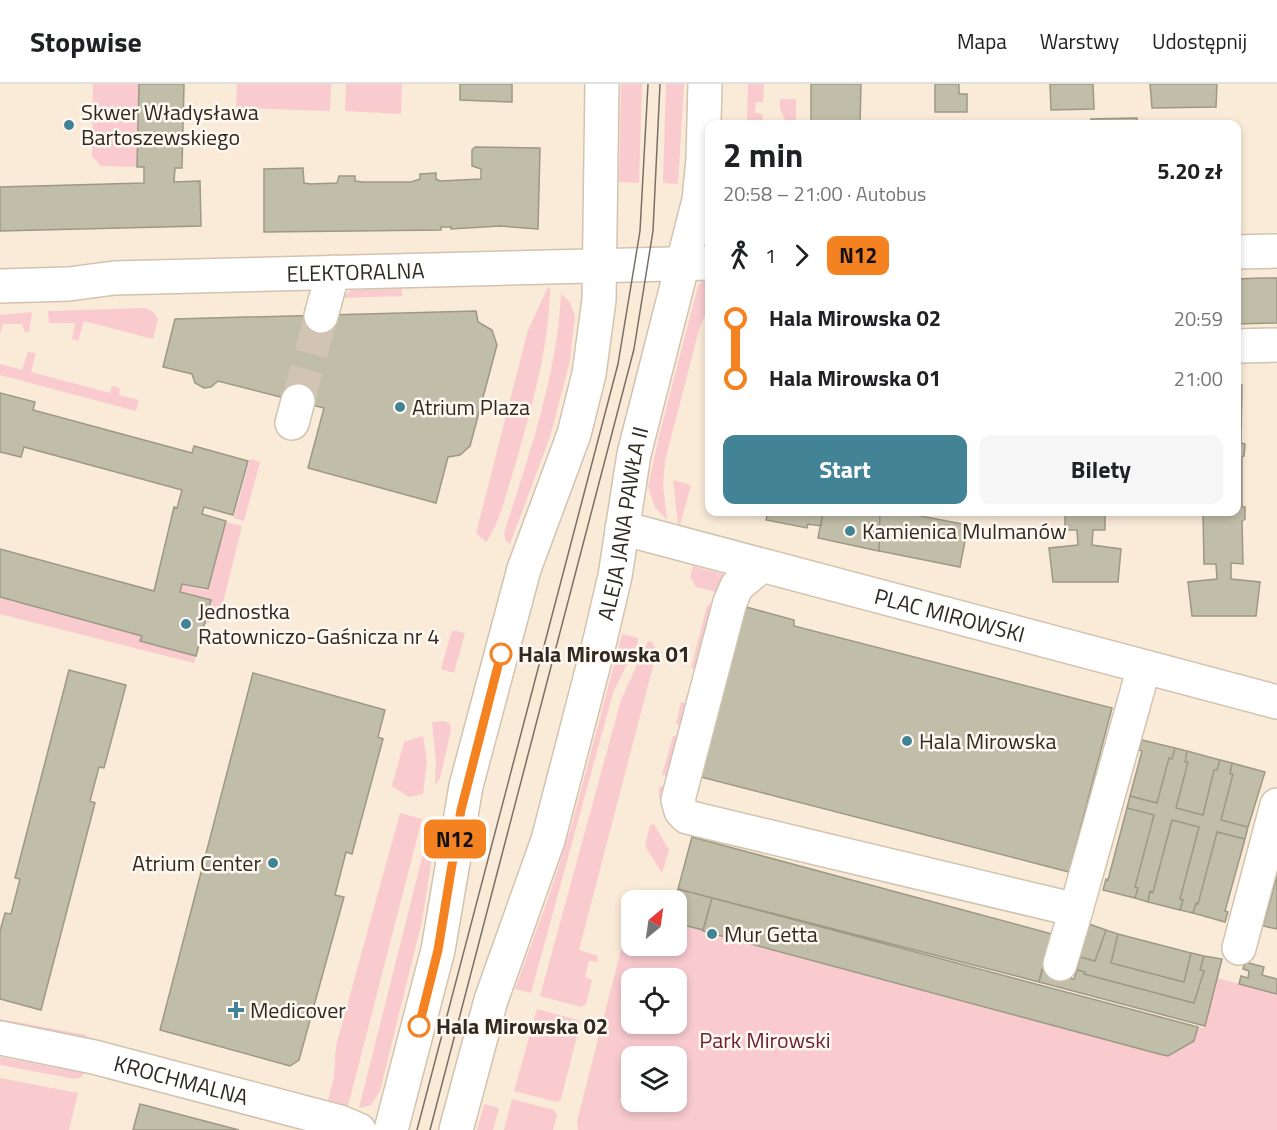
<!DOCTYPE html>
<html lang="pl">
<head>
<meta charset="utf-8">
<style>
  body { margin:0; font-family:"Titillium Web",sans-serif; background:#f6f6f6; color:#202124; height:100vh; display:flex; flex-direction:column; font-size:22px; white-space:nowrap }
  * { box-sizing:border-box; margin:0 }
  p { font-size:20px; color:#757577 }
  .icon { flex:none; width:33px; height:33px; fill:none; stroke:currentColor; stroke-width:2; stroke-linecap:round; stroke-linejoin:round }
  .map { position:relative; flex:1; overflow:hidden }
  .details { position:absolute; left:705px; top:36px; width:536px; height:396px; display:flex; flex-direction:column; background:#fff; border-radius:12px; box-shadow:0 3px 9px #0003 }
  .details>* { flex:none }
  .badge { padding:0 12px; border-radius:9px; font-size:21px; line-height:39px }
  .needle { width:39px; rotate:29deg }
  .buttons { position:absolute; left:621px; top:806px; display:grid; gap:12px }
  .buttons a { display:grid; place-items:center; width:66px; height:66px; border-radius:12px; background:#fff; box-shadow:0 3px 9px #0003; font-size:30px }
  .map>.badge { position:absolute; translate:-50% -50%; box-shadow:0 0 0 3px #fff }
  .legs { display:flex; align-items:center; gap:9px; height:66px; padding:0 18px; font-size:20px }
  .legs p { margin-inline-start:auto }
  .head { display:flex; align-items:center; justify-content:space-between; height:102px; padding:0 18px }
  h1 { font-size:33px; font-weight:700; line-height:45px }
  .button { display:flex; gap:12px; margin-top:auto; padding:12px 18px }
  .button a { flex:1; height:69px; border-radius:12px; background:#438396; color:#fff; font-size:24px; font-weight:700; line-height:69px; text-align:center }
  .button a+a { background:#f6f6f6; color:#202124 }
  ul { padding:0 18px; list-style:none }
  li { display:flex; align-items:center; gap:21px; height:60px; font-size:22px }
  li i { display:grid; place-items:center; width:9px; height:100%; margin:0 8px; background:currentColor }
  li i::after { content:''; width:15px; height:15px; margin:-8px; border:4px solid; border-radius:50%; background:#fff }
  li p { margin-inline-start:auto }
  li:first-child i { background:linear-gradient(#0000 50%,currentColor 0) }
  li:last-child i { background:linear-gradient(currentColor 50%,#0000 0) }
  header { display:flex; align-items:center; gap:36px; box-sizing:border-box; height:84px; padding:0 30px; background:#fff; border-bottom:2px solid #e0e0e0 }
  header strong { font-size:28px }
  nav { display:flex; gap:33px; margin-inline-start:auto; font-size:21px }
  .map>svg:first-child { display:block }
  .green { fill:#f9cbcf; fill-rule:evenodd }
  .building { fill:#c0bda8; stroke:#9c9984; stroke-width:1.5 }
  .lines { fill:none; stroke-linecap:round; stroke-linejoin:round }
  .minor-tunnel { stroke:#d2c4b4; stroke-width:33; stroke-dasharray:33 16; stroke-linecap:butt }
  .minor-casing { stroke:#d2c3b1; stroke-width:36 }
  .major-casing { stroke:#d2c3b1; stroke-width:36 }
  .minor { stroke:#fff; stroke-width:33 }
  .major { stroke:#fff; stroke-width:33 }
  .tram { stroke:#796f64; stroke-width:1.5 }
  .line-1-casing { stroke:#fff; stroke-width:14 }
  .line-1 { stroke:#f58220; stroke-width:9 }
  .poi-dot { fill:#438396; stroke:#fff9f2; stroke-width:2 }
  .stop-1-dot { fill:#fff; stroke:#f58220; stroke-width:3 }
  .labels { text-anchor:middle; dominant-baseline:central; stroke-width:5; stroke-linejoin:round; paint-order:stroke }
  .poi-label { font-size:22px; fill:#302a23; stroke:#fff9f2; text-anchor:start }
  .street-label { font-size:22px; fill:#302a23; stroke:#fff9f2 }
  .stop-label { font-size:22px; font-weight:bold; fill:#302a23; stroke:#fff9f2; text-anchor:start }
  .park-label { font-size:22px; fill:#702332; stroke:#fff9f2 }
</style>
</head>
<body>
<header>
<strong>Stopwise</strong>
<nav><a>Mapa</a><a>Warstwy</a><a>Udostępnij</a></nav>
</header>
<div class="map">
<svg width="1277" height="1046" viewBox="0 0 1277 1046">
  <rect width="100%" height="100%" fill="#faead8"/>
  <!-- green -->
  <path class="green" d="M93,0H139L137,83L101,82L92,72Z
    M237,0H331L330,27L236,24Z
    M346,0H402L401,30L345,27Z
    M621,0H642L639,99L619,98Z
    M666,0H684L678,100L663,99Z
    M748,0H764L763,18H756L755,29L763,30L762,40H747Z
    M780,15H796V40H787L780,25Z
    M703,195H709V225L700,242L665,377L663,401L667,436L655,423L648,403L659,352L698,202Z
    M548,203L550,204C549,266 531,325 514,385C506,409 501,437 486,458L476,449L528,246Z
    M402,205V212L342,214L351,206Z
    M561,210L569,217L575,231L570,277L550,353L510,460L506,457L504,449C529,371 557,292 561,210Z
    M145,224L153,228L158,235L153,255L84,237L78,257L72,255L75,239H49L48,227Z
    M32,228L29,248H25L22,240H3L0,250V231Z
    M28,268L36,269L31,288L110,309L112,302L120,304L119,311L139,316L136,327L0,291V280L22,286Z
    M250,375L260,378L244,437L234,434Z
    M673,396L691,401L680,441L678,440Z
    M226,438L242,442L219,535L205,540L211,516L180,508L182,500L207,507Z
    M693,482L730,492L724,510L696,503L690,493Z
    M0,513L142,552L141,557L196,572L194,579L0,530Z
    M711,519L721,522L704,587L691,584L707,522Z
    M452,546L465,549L454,589L441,585Z
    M622,550L638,554L637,560L613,609L531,909L515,905L549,812L572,740Z
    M648,557L652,558L657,567L579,866L598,872L597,878L589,877L585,893L592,896L586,920L581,923L540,912L621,616Z
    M681,618L694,622L668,731C661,721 657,714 660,702L665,703L668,692L662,691L673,652H678L681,642L676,640Z
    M444,637L450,640L451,646L440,694L435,701L436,677L432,638Z
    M423,652L427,677L423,710L409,713L392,702L404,658Z
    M400,729L422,735L348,1022L328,1017L334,992L336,962Z
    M432,734L438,735L422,837L380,1007L371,1021L359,1024Z
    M654,740L669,766L662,789L645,762L650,741Z
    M631,827L632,861H676L677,839L1168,972L1194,957L1198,943L1204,944L1217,894L1277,910V1046H578L577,1037ZM632,894H676V939H632ZM632,972H676V1017H632Z
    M537,925L578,936L580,940L561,1015L557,1018L514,1007Z
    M0,935L86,951V960L0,943Z
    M0,973L83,989L82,993L75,995L0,981Z
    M0,994L78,1009L69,1046H0Z
    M512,1015L554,1026L557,1031L553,1046H504Z
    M484,1020L499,1024L493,1046H477Z"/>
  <!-- building -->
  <path class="building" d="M139,0H184L182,84H175L174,98L200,97L201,142L0,147V103L144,99V83H137Z
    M460,0H512V18L460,16Z
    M811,0H861L860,40H811Z
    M935,0H959V10H967V28H935Z
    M1050,0H1093L1094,25L1051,26Z
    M1150,0H1217L1216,23L1152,24Z
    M1137,34L1138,40H1091V35Z
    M475,63L540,64L538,145L500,142L451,145V143H441V146L264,148V85L303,84L304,99L311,100L337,99L339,92H355V97L363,98H411L420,95V90L436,89V95L440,97L481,95V85L472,82V66Z
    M1261,194H1277V239L1236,240V195Z
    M476,227L478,238L492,246L497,261L470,362L460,371L448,373L436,419L308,384L324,324L218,297L211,303L204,304L195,299L192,290L163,283L175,235Z
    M1236,301H1242L1241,359L1245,360L1244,372L1242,373V423H1245V435L1242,437L1243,480L1231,479V495L1260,498L1256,532H1192L1188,498L1217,495L1216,480H1204L1203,428H1236Z
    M0,309L35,318L33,326L192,369L194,362L248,377L233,431L204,423L202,430L226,437L208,505L182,500L180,508L211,516L196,572L140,557L142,552L0,513V465L154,507L174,423L177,424L182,406L24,363L21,373L0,368Z
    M768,428H823L821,442L808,440L807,444L766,436Z
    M823,428H880L879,467L818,454Z
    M880,428H900L968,441L960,483L879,467Z
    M1065,428H1105V446H1093L1092,461L1121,465L1118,498H1053L1049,464L1078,461L1077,446H1065Z
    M746,523L794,536V542L1112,624L1069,788L701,693Z
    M69,586L126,601L104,684L99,683L90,717L95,719L41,926L0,915V847L5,829L11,830L20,795L15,794Z
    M253,589L385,626L378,653L383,655L352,770L346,768L335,811L344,813L299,976L290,982L160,946Z
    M1142,656L1175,664L1172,675L1169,674L1157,719L1130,712L1142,667L1139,666Z
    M1175,664L1187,667L1185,678H1188L1176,724L1203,731L1214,686H1217L1220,676L1232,679L1230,690H1233L1221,736L1248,743L1245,755L1217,748L1198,820L1196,819L1193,829L1180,826L1183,816L1180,815L1199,743L1172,736L1153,808L1150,807L1148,818L1135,814L1138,804L1135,803L1154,731L1127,724L1130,712L1157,719L1169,674L1172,675Z
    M1187,667L1220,676L1217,686H1214L1203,731L1176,724L1188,678H1185Z
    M1232,679L1265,688L1248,743L1221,736L1233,690H1230Z
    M1127,724L1154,731L1135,803L1138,804L1135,814L1103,806L1106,795L1108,796Z
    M1172,736L1199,743L1180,815L1183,816L1180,826L1148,818L1150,807L1153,808Z
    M1217,748L1245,755L1225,827L1228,828L1225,838L1193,829L1196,819L1198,820Z
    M692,753L1052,850L1039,898L678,805Z
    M1277,792V845L1263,842Z
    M678,805L712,814L703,846L676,839L675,816Z
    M712,814L1198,943L1194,957L1168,972L1159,970L703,847Z
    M1089,840L1106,846L1095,877L1080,873Z
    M1106,846L1118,850L1111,879L1184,898L1191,869L1204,872L1200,886L1204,887L1194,919L1084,890L1085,888L1077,886L1080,873L1095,877Z
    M1118,850L1191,869L1184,898L1111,879Z
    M1204,872L1222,875L1205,942L1039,898L1042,885L1070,889L1068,894L1074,895L1077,886L1085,888L1084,890L1194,919L1204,887L1200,886Z
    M1245,878L1264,883L1262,891L1277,895V910L1239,900L1241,892L1248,894L1249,887L1243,885Z
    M140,1020L239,1046H133Z"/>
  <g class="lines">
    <!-- minor-tunnel -->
    <path class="minor-tunnel" d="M298,317L321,232"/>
    <!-- minor casing -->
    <g class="minor-casing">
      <g id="minor">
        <path d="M1236,168L1277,167"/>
        <path id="s1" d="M0,202L69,200L114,194L710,179"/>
        <path d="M321,232L333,188"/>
        <path d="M1236,262L1277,261"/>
        <path d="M292,339L298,317"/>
        <path id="s2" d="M622,444L1277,618"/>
        <path d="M761,482L737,502L730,518L678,716L681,727L687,733L1076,826L1144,583"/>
        <path d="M1239,864L1277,721"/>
        <path d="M1060,880L1076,826"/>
        <path id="s3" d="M0,954L94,973L340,1038L359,1046"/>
      </g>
    </g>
    <!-- major casing -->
    <g class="major-casing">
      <g id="major">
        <path d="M391,1046L438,866L466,702L524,485L574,350L589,290L599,216L602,0"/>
        <path id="s4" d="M456,1046L491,916L548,756L600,556L615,492L634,370L699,116L703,75L705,0"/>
      </g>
    </g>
    <!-- minor -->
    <use href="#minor" class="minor"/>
    <!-- major -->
    <use href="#major" class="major"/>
    <!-- tram -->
    <path class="tram" d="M417,1046L618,280L640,147L648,0
      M430,1046L634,265L653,147L660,0"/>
  </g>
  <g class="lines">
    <!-- line-1 casing -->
    <g class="line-1-casing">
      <path id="line-1" d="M419,942L438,866L461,726L501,570"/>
    </g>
    <!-- line-1 -->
    <use href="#line-1" class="line-1"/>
  </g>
  <!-- markers -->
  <g class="poi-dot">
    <circle cx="69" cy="41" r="6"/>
    <circle cx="400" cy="323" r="6"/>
    <circle cx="850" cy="447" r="6"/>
    <circle cx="186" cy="540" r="6"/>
    <circle cx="907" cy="657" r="6"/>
    <circle cx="273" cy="779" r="6"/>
    <circle cx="712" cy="850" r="6"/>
    <path d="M233 917h6v6h6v6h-6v6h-6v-6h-6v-6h6z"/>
  </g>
  <g class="stop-1-dot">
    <circle cx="501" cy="570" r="10"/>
    <circle cx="419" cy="942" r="10"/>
  </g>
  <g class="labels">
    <!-- poi labels -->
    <g class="poi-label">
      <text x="81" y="28">Skwer Władysława<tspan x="81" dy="25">Bartoszewskiego</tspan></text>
      <text x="412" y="323">Atrium Plaza</text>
      <text x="862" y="447">Kamienica Mulmanów</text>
      <text x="198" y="527">Jednostka<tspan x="198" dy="25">Ratowniczo-Gaśnicza nr 4</tspan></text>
      <text x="919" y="657">Hala Mirowska</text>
      <text x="261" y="779" text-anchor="end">Atrium Center</text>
      <text x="724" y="850">Mur Getta</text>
      <text x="250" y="926">Medicover</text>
    </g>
    <!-- street labels -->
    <g class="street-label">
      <text stroke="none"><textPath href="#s1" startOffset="356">ELEKTORALNA</textPath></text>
      <text stroke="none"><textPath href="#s4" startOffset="630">ALEJA JANA PAWŁA II</textPath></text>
      <text stroke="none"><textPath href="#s2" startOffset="339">PLAC MIROWSKI</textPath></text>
      <text stroke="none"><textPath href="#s3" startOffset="186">KROCHMALNA</textPath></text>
    </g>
    <!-- stop labels -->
    <g class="stop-label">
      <text x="518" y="570">Hala Mirowska 01</text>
      <text x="436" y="942">Hala Mirowska 02</text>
    </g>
    <!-- park labels -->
    <g class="park-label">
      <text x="765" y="956">Park Mirowski</text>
    </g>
  </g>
</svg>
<div class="buttons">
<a><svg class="needle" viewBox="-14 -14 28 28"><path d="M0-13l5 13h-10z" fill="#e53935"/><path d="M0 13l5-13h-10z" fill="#757577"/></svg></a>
<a><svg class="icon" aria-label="locate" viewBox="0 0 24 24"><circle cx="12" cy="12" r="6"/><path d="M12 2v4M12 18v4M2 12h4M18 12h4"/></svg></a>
<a><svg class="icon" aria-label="layers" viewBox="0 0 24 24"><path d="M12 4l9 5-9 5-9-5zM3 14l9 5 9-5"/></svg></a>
</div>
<b class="badge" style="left:455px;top:755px;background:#f58220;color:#111">N12</b>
<section class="details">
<div class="head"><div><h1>2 min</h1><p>20:58 – 21:00 · Autobus</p></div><b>5.20 zł</b></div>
<div class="legs"><svg class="icon" aria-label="walk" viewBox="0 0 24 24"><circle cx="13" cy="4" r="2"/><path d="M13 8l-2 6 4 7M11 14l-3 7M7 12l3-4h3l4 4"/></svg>1<svg class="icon" aria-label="forward" viewBox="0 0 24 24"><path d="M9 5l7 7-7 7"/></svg><b class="badge" style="background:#f58220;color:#111">N12</b></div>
<ul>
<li><i style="color:#f58220"></i><b>Hala Mirowska 02</b><p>20:59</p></li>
<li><i style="color:#f58220"></i><b>Hala Mirowska 01</b><p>21:00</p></li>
</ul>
<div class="button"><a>Start</a><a>Bilety</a></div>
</section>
</div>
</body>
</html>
